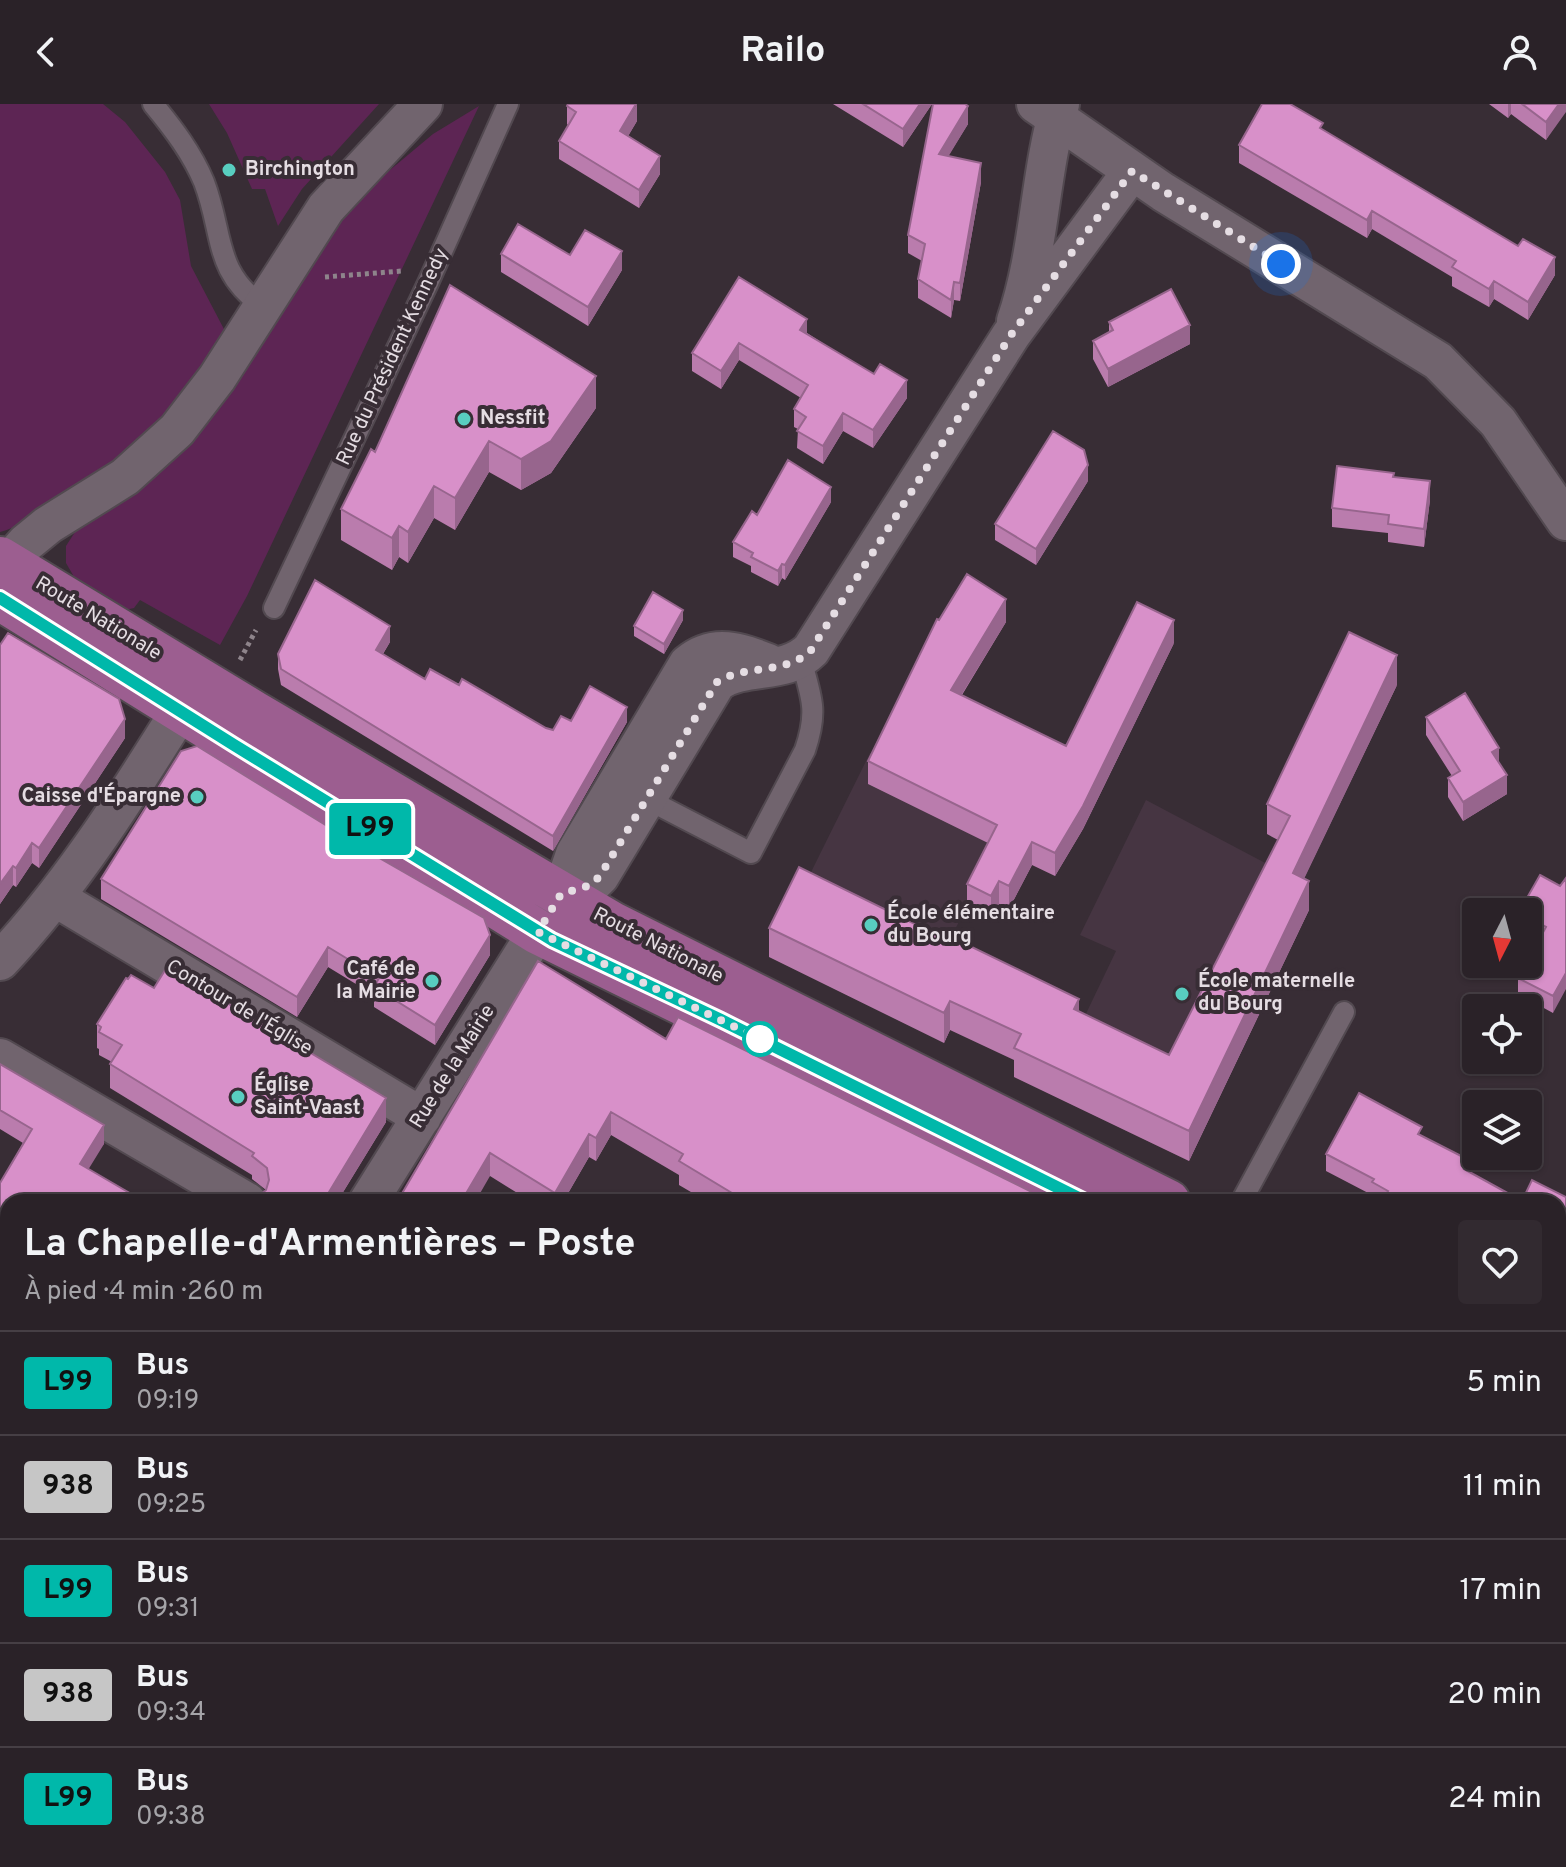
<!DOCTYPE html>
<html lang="fr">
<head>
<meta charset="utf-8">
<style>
  body { margin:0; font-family:Overpass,sans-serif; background:#322a30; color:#f1f3f6; height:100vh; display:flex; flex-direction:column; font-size:30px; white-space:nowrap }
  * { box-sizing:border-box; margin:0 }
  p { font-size:26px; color:#a5a4a8 }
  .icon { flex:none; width:44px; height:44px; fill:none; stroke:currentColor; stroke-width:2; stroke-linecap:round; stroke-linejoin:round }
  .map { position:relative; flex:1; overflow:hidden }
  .sheet { position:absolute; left:0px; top:1090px; width:1566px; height:674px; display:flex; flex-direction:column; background:#2a2228; border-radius:24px 24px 0 0; box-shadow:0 2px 6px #0004,0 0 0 2px #463f45 }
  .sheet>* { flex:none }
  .badge { padding:0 16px; border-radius:6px; font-size:28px; line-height:52px }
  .needle { width:52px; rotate:186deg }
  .controls { position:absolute; left:1462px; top:794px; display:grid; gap:16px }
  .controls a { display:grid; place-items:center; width:80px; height:80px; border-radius:8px; background:#2a2228; box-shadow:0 2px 6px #0004,0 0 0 2px #463f45; font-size:40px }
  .you { position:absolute; width:40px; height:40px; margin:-20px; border:6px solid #fff; border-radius:50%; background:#1a73e8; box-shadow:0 0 0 12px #1a73e833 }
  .map>.badge { position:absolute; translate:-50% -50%; box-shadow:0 0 0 4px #fff }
  .round { display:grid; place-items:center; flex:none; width:84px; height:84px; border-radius:8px; background:#322a30 }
  .head { display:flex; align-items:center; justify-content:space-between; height:136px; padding:0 24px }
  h1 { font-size:38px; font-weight:700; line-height:60px }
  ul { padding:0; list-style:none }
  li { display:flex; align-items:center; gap:24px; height:104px; padding:0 24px; border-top:2px solid #463f45 }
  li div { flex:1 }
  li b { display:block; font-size:30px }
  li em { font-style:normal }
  li .badge { min-width:88px; font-weight:700; text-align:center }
  header { display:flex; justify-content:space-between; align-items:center; height:104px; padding:0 24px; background:#2a2228; font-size:36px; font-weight:700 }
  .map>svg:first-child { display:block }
  .built { fill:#463542 }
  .green { fill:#5d2554 }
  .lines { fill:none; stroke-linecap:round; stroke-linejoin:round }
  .service-casing { stroke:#524950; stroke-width:24 }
  .minor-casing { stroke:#524950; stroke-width:42 }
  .primary-casing { stroke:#524950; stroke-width:48 }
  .path { stroke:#8e848b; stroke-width:5; stroke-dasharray:4 4; stroke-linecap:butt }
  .service { stroke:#71646e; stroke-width:20 }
  .minor { stroke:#71646e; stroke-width:38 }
  .primary { stroke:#9c5e90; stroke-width:44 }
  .wall { fill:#ba7cad }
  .shaded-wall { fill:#97658d }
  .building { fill:#d890c9; stroke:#97658d; stroke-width:2 }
  .line-casing { stroke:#fff; stroke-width:18 }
  .line { stroke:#00b8aa; stroke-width:12 }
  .walk { stroke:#e5dde3; stroke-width:8; stroke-dasharray:0 14.4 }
  .poi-dot { fill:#58cec0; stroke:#382d35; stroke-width:3 }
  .stop-dot { fill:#fff; stroke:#00b8aa; stroke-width:4 }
  .labels { text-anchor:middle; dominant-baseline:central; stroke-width:8; stroke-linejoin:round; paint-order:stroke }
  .poi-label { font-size:20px; font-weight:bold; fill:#e5dde3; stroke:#382d35; text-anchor:start }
  .street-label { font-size:20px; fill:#e5dde3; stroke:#382d35 }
</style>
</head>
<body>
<header><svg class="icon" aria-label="back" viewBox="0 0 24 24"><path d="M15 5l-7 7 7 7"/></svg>Railo<svg class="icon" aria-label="person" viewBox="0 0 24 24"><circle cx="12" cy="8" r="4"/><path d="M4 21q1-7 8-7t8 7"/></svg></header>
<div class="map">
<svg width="1566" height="1763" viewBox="0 0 1566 1763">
  <rect width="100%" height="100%" fill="#382d35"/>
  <!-- built -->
  <path class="built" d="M870,649L881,651L1000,745L975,787L937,860L769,853Z
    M1146,696L1269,761L1189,1057L1048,989L1116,847L1080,831Z"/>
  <!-- green -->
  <path class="green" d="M0,0H103L125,18L165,68L180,96L191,162L226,229C185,292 146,336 83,379C72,387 58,392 46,399C27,411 23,422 0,428Z
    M209,0H379L302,85L278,122L265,85H252L227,29Z
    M479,2L247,492L220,541L140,496L134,504L116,508L80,483L66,459V442L75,428L128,395L171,358L215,310L342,116L384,71L433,30Z"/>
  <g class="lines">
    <!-- service casing -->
    <g class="service-casing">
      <path id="service" d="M153,0C173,24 192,49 204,78C224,130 213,168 264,203
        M274,504L428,179L508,0
        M639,691L751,749L805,646C818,608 812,594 801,556
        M1241,1098L1344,908
        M1558,1717L1566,1703"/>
    </g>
    <!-- minor casing -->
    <g class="minor-casing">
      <path id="minor" d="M1036,0L1163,88L1438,257L1498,318L1566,417
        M1016,217C1040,147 1039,71 1060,0
        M0,468L26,439L48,421L125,373L177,326L217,274L326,104L423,0
        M561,790L591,781L600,772L717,578C747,558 785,572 811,546L1011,231L1132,67
        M56,794L422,1013
        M0,857C78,774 137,676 197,580
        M0,954L247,1098
        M368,1098L561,790L575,750L688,560C714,538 740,548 768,559
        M765,1763L770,1756
        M1268,1763L1269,1756"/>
    </g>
    <!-- primary casing -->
    <g class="primary-casing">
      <path id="primary" d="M0,455L254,609L612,820L1168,1098
        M0,494L538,828L1087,1098
        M1558,1315L1566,1320
        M1558,1355L1566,1360"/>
    </g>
    <!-- path -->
    <path class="path" d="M325,173L402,167
      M240,556L256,526
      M978,1763L980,1756"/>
    <!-- service -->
    <use href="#service" class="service"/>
    <!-- minor -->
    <use href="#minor" class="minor"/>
    <!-- primary -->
    <use href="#primary" class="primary"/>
  </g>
  <!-- wall -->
  <path class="wall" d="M833,0H932L903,43Z
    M933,0L968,20L948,52L981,78L960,197L954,196L951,214L918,194V175L922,157L908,149V131Z
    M1489,0H1566L1546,36L1511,10L1508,14Z
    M567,2L637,17L628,32L660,70L639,104L559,55V37L568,21L567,20Z
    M1323,26L1555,171L1528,216L1494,195L1489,203L1452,182V173L1372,125L1367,134L1239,59V41Z
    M501,150L570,151L622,166L588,222L501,168Z
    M739,173L807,229L907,294L873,344L843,327L823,360L797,344L798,325L794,323V305L801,294L739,256L721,285L692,267V249Z
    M1109,218L1190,240L1108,283L1093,255V237L1109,229Z
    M596,304L551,369L521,386L489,368L455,426L434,414L408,459L399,453L392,466L341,436V405L375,348Z
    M1394,373L1430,396L1424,443L1388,438V429L1332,423V404Z
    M1088,377L1036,461L995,436V420Z
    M831,398L785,476L782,474L778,482L751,468V462L733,453V438L757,411Z
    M683,516L664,550L634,532V522Z
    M939,516L1006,518L962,591L1066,642L1174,539L1083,725L1055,772L1032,761L1009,805L999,800L991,815L967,802V780L988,739L868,680V657Z
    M390,538L383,550L425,575L459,581L546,624L553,626L571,617L627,618L553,747L281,581L278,565V550Z
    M0,541L125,634L39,764L32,759L16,783L13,781L0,800Z
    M1397,581L1304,774L1309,806L1189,1057L1014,973V956L950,926L944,939L769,853V824L1079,908L1169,951L1278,736L1267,730V700Z
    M1426,613L1507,690L1463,717L1448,693V674L1452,672L1426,631Z
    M101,775L490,851L435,941L374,903V891L328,863L297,913L101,795Z
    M1560,782L1553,909L1518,890V874L1539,836L1528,830V808Z
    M97,920L386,1018L337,1098H255L266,1086L252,1075V1071L110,984V960L112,958L99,951V945L97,944Z
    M666,935L1030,1098H708L679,1081V1071L611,1031L596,1057L589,1053L563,1098H532L490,1072L397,1098Z
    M0,960L104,1040L8,1098V1149L0,1144V1079L23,1039L0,1025Z
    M1422,1032L1469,1068L1522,1097L1566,1093V1203L1558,1199V1098H1377L1372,1095V1091L1326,1067V1050Z
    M0,1696L8,1701V1756H92L93,1763H10L0,1757Z
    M377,1756H453V1763L386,1762Z
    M592,1756H661L658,1763H598L592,1760Z
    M823,1756H903L899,1763H823Z"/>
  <!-- shaded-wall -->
  <path class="shaded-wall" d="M637,0V17L620,46V27Z
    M920,0H932L903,43V25Z
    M1508,0H1511V10L1508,14Z
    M1559,0H1566V8L1546,36V18Z
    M968,2V20L939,68V50Z
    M660,52V70L639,104V86Z
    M981,59V78L960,197V179Z
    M1372,107V125L1367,134V116Z
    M622,147V166L588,222V203Z
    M1555,153V171L1528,216V198Z
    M1494,177V195L1489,203V185Z
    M954,178V196L951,214V196Z
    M807,215V233L800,226Z
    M1190,221V240L1108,283V265Z
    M739,239V256L721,285V267Z
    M596,272V304L551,369L521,386V355Z
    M907,276V294L873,344V326Z
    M843,309V327L823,360V342Z
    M489,337V368L455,426V394Z
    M1088,361V377L1036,461V445Z
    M1430,377V396L1424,443V425Z
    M434,382V414L408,459V428Z
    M831,383V398L785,476V461Z
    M399,422V453L392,466V434Z
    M782,460V474L778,482V467Z
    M1006,495V518L951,608V586Z
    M683,506V516L664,550V540Z
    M1174,516V539L1083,725L1055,772V749Z
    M390,522V538L376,561V546Z
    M1397,551V581L1293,798V769Z
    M627,603V618L553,747V732Z
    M125,615V634L39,764V744Z
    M1499,644V662L1492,648Z
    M1507,671V690L1463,717V698Z
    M1032,738V761L1009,805V782Z
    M32,739V759L16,783V764Z
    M13,762V781L0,800V780Z
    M999,777V800L991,815V792Z
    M1309,777V806L1189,1057V1027Z
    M490,831V851L435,941V921Z
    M328,843V863L297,913V893Z
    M1566,869V885L1553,909V892Z
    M1079,895V924L1074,905Z
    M950,897V926L944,939V909Z
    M386,994V1018L337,1098H323Z
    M611,1008V1031L596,1057V1034Z
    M104,1021V1040L80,1079V1060Z
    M589,1030V1053L563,1098H555V1089Z
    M490,1049V1072L475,1098H461Z
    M1030,1087V1098H1024Z
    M1566,1478V1513L1558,1524V1490Z
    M438,1756H453V1763H434Z
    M651,1756H661L658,1763H648Z
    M893,1756H903L899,1763H889Z
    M1202,1756H1219L1216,1763H1199Z"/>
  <!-- building -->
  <path class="building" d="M568,0H636L620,27L660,52L639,86L559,37L576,8L567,2Z
    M863,0H920L903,25Z
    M933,0H965L968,2L939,50L981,59L960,179L954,178L951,196L918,175L925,140L908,131Z
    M1262,0H1290L1323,19L1320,24L1518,142L1523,135L1555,153L1528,198L1494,177L1489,185L1452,163L1456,157L1372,107L1367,116L1239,41Z
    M1522,0H1559L1546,18Z
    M518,120L570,151L585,126L622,147L588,203L501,150Z
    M739,173L807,215L800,226L874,270L880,260L907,276L873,326L843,309L823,342L797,327L806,313L794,305L808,281L739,239L721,267L692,249Z
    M450,181L596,272L551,337L521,355L489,337L455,394L434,382L408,428L399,422L392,434L341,405L371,345L375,348Z
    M1171,185L1190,221L1108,265L1093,237L1113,226L1109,218Z
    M1053,327L1084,346L1088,361L1036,445L995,420Z
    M788,356L831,383L785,461L782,460L778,467L751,453L753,449L733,438L752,407L757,411Z
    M1337,362L1394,369L1393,373L1430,377L1424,425L1388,420L1389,411L1332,404Z
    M967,470L1006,495L951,586L1066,642L1137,498L1174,516L1083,702L1055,749L1032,738L1009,782L999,777L991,792L967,780L997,721L868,657L937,515L939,516Z
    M315,476L390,522L376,546L425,575L430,565L459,581L462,575L546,624L553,626L561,612L571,617L590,582L627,603L553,732L281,565L278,550Z
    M653,488L683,506L664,540L634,522Z
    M1349,528L1397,551L1293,769L1309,777L1189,1027L1014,944L1021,930L950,897L944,909L769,824L799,763L937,831L939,827L1079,895L1074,905L1169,951L1290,712L1267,700Z
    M8,529L119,595L125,615L39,744L32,739L16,764L13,762L0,780V541Z
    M1465,589L1499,644L1492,648L1507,671L1463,698L1448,674L1460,667L1426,613Z
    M197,642L381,755L484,814L490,831L435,921L374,883L379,874L328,843L297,893L101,775L181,647Z
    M1540,771L1560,782L1566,774V869L1553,892L1518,874L1526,860H1528V856L1546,823L1528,813V808H1519Z
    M538,857L666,935L678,913L1030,1087L1024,1098H747L679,1057L683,1050L611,1008L596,1034L589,1030L555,1089L490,1049L461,1098H397Z
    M167,863L386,994L323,1098H255L256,1094L266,1086L269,1076L267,1064L252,1052L254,1049L110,960L122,941L99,928L101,923L97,920L126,874L128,875L131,871L154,884Z
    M0,960L104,1021L80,1060L145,1098H8V1130L0,1125V1079L32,1025L0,1006Z
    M1359,989L1422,1023L1418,1030L1469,1056L1464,1065L1522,1097L1532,1076L1566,1093V1186L1558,1182V1098H1401L1386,1090L1388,1087L1372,1078L1374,1075L1326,1050Z
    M1558,1469L1566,1472V1478L1558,1490Z
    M0,1696L8,1701V1744L0,1738Z
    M27,1756H92L93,1757L89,1763H38Z
    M390,1756H438L434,1763H386Z
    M618,1756H651L648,1763H630Z
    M829,1756H893L889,1763H841Z
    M1090,1756H1202L1199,1763H1086Z"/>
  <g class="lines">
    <!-- line casing -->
    <g class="line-casing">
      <path id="line" d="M0,494L234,641L552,836L721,916L1087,1098"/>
    </g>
    <!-- line -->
    <use href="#line" class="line"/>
    <!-- walk -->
    <path class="walk" d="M760,935L538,828L561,790L591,781L600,772L717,578C747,559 785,572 811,546L1011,231L1132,67L1281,160"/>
  </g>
  <!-- markers -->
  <g class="poi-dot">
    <circle cx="229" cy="66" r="8"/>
    <circle cx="464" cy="315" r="8"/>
    <circle cx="197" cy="693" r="8"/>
    <circle cx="871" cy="821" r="8"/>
    <circle cx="432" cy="877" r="8"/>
    <circle cx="1182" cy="890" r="8"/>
    <circle cx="238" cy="993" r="8"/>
  </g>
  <circle class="stop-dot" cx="760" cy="935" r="16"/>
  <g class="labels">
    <!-- poi labels -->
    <g class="poi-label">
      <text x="245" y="66">Birchington</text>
      <text x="480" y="315">Nessfit</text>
      <text x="181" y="693" text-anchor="end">Caisse d'Épargne</text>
      <text x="887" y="810">École élémentaire<tspan x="887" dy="23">du Bourg</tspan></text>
      <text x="416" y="866" text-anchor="end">Café de<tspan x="416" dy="23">la Mairie</tspan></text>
      <text x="1198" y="878">École maternelle<tspan x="1198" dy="23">du Bourg</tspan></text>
      <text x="254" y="982">Église<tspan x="254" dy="23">Saint-Vaast</tspan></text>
    </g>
    <!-- street labels -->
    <g class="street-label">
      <text transform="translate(393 253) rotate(-65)">Rue du Président Kennedy</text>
      <text transform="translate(98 515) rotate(31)">Route Nationale</text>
      <text transform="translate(658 842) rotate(27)">Route Nationale</text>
      <text transform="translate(239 904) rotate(31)">Contour de l'Église</text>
      <text transform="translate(453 963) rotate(-58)">Rue de la Mairie</text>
    </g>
  </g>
</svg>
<div class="controls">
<a><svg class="needle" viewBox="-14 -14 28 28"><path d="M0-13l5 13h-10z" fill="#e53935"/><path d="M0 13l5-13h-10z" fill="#a5a4a8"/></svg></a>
<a><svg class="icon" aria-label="locate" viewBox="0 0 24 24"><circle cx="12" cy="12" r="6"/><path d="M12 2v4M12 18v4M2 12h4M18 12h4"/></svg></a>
<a><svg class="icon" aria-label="layers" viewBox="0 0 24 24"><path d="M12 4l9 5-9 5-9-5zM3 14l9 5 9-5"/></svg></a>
</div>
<div class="you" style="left:1281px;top:160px"></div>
<b class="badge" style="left:370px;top:725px;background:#00b8aa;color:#111">L99</b>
<section class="sheet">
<div class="head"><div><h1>La Chapelle-d'Armentières – Poste</h1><p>À pied · 4 min · 260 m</p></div><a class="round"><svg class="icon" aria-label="heart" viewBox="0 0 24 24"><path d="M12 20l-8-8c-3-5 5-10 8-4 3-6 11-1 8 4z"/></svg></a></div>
<ul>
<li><span class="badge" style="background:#00b8aa;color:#111">L99</span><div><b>Bus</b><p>09:19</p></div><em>5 min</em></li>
<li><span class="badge" style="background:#c6c6c6;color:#111">938</span><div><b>Bus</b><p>09:25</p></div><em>11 min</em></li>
<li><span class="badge" style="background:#00b8aa;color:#111">L99</span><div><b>Bus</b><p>09:31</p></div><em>17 min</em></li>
<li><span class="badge" style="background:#c6c6c6;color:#111">938</span><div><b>Bus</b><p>09:34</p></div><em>20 min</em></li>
<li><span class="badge" style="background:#00b8aa;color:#111">L99</span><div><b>Bus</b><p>09:38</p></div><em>24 min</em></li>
</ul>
</section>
</div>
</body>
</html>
